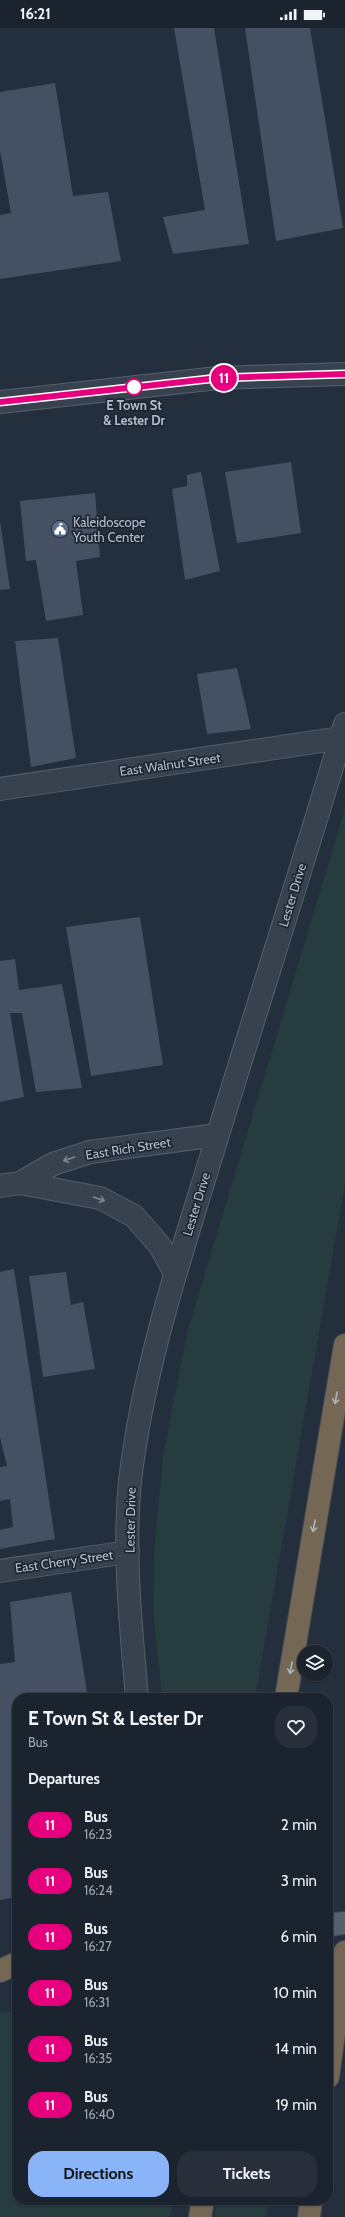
<!DOCTYPE html>
<html lang="en">
<head>
<meta charset="utf-8">
<style>
  body { margin:0; font-family:Cabin,sans-serif; background:#282f3a; color:#f1f3f6; height:100vh; display:flex; flex-direction:column; font-size:15px; white-space:nowrap }
  * { box-sizing:border-box; margin:0 }
  p { font-size:13px; color:#a0a4aa }
  .icon { flex:none; width:22px; height:22px; fill:none; stroke:currentColor; stroke-width:2; stroke-linecap:round; stroke-linejoin:round }
  .map { position:relative; flex:1; overflow:hidden }
  .sheet { position:absolute; left:12px; top:1665px; width:321px; height:512px; display:flex; flex-direction:column; background:#1b232e; border-radius:16px; box-shadow:0 1px 3px #0004,0 0 0 1px #39404a }
  .sheet>* { flex:none }
  .badge { padding:0 8px; border-radius:13px; font-size:14px; line-height:26px }
  .tools { position:absolute; left:297px; top:1617px; display:grid; gap:8px }
  .tools a { display:grid; place-items:center; width:36px; height:36px; border-radius:50%; background:#1b232e; box-shadow:0 1px 3px #0004,0 0 0 1px #39404a; font-size:20px }
  .map>.badge { position:absolute; translate:-50% -50%; box-shadow:0 0 0 2px #fff }
  h2 { padding:0 16px; font-size:15px; line-height:36px }
  .round { display:grid; place-items:center; flex:none; width:42px; height:42px; border-radius:16px; background:#282f3a }
  .headline { display:flex; align-items:center; justify-content:space-between; height:68px; padding:0 16px }
  h1 { font-size:19px; font-weight:700; line-height:30px }
  .button { display:flex; gap:8px; margin-top:auto; padding:8px 16px }
  .button a { flex:1; height:46px; border-radius:16px; background:#8ab4f8; color:#111; font-size:16px; font-weight:700; line-height:46px; text-align:center }
  .button a+a { background:#282f3a; color:#f1f3f6 }
  ul { padding:0; list-style:none }
  li { display:flex; align-items:center; gap:12px; height:56px; padding:0 16px }
  li div { flex:1 }
  li b { display:block; font-size:15px }
  li em { font-style:normal }
  li .badge { min-width:44px; font-weight:700; text-align:center }
  .status { display:flex; justify-content:space-between; align-items:center; height:28px; padding:0 20px; background:#1b232e; direction:ltr }
  .status svg { height:11px; fill:currentColor }
  .map>svg:first-child { display:block }
  .green { fill:#263c3f }
  .building { fill:#455162 }
  .lines { fill:none; stroke-linecap:round; stroke-linejoin:round }
  .minor-casing { stroke:#565f6c; stroke-width:24 }
  .major-casing { stroke:#414a57; stroke-width:24 }
  .highway-casing { stroke:#434c59; stroke-width:24 }
  .minor { stroke:#38414e; stroke-width:22 }
  .major { stroke:#56606e; stroke-width:22 }
  .highway { stroke:#746855; stroke-width:22 }
  .oneway { stroke:#7c8592 }
  .oneway2 { stroke:#aeb4bd }
  .line-casing { stroke:#fff; stroke-width:9 }
  .line { stroke:#e6007e; stroke-width:6 }
  .stop-dot { fill:#fff; stroke:#e6007e; stroke-width:2 }
  .labels { text-anchor:middle; dominant-baseline:central; stroke-width:3.5; stroke-linejoin:round; paint-order:stroke }
  .stop-label { font-size:13px; font-weight:bold; fill:#b4bcc9; stroke:#1d2633 }
  .poi-label { font-size:13px; fill:#b4bcc9; stroke:#1d2633; text-anchor:start }
  .street-label { font-size:13px; fill:#b4bcc9; stroke:#1d2633 }
</style>
</head>
<body>
<div class="status"><b>16:21</b><svg viewBox="0 0 49 12"><path d="M0 12V9h3v3zM5 12V6h3v6zM10 12V3h3v9zM15 12V0h3v12zM26 1h20v11H26zM47 4h2v5h-2z"/></svg></div>
<div class="map">
<svg width="345" height="2189" viewBox="0 0 345 2189">
  <rect width="100%" height="100%" fill="#242f3e"/>
  <!-- green -->
  <path class="green" d="M345,781V1156L255,1670H162L153,1582L154,1523L163,1428L187,1305Z
    M17,1983V2172H173L170,2189H0V1985Z
    M217,2172H269L267,2189H214Z"/>
  <!-- building -->
  <path class="building" d="M174,0H214L249,216L173,226L163,189L205,182Z
    M245,0H310L343,200L276,213Z
    M55,55L73,168L108,164L121,233L0,251V187L11,185L0,122V64Z
    M291,434L301,505L237,515L225,444Z
    M201,444L220,543L185,552L172,461L187,458V447Z
    M95,465L100,529L76,533L83,587L46,593L36,532L26,533L20,473Z
    M0,493L10,561L0,562Z
    M58,610L76,730L31,739L15,613Z
    M237,640L251,701L207,706L197,646Z
    M140,889L163,1037L91,1048L66,899Z
    M15,931L19,962L62,956L82,1060L36,1064L22,985H10L24,1069L0,1074V933Z
    M14,1241L55,1511L0,1521V1502L13,1499L10,1471L0,1473V1439L7,1438L0,1409V1244Z
    M66,1244L71,1277L83,1274L95,1341L43,1349L29,1248Z
    M71,1564L88,1670H17V1869L0,1872V1636L15,1634L10,1574Z"/>
  <g class="lines">
    <!-- minor casing -->
    <g class="minor-casing">
      <path id="minor" d="M0,374L218,350L345,346
        M0,761L341,710
        M20,1155L53,1136L90,1124L217,1107
        M0,1158L20,1155L100,1170L134,1188L160,1218L175,1245
        M0,1543L128,1524
        M137,1670C131,1599 123,1525 130,1453C143,1341 179,1233 212,1126C256,982 302,840 345,696"/>
    </g>
    <!-- major casing -->
    <g class="major-casing">
      <path id="major" d="M328,1897L345,1895"/>
    </g>
    <!-- highway casing -->
    <g class="highway-casing">
      <path id="highway" d="M286,1670L345,1317
        M0,1943L17,1935
        M328,2049L345,1924
        M200,2189L203,2172
        M309,2189L311,2172"/>
    </g>
    <!-- minor -->
    <use href="#minor" class="minor"/>
    <!-- major -->
    <use href="#major" class="major"/>
    <!-- highway -->
    <use href="#highway" class="highway"/>
  </g>
  <!-- one-way arrows -->
  <defs><path id="oneway-shaft" d="M-6 0H5M1.5-3L5.5 0L1.5 3" fill="none" stroke-width="1.6" stroke-linecap="round" stroke-linejoin="round"/></defs>
  <g class="oneway">
    <use href="#oneway-shaft" transform="translate(69 1131) rotate(161)"/>
    <use href="#oneway-shaft" transform="translate(99 1171) rotate(19)"/>
  </g>
  <g class="oneway2">
    <use href="#oneway-shaft" transform="translate(336 1370) rotate(100)"/>
    <use href="#oneway-shaft" transform="translate(314 1498) rotate(100)"/>
    <use href="#oneway-shaft" transform="translate(291 1640) rotate(100)"/>
  </g>
  <g class="lines">
    <!-- line casing -->
    <g class="line-casing">
      <path id="line" d="M0,374L218,350L345,346"/>
    </g>
    <!-- line -->
    <use href="#line" class="line"/>
  </g>
  <!-- icons -->
  <defs>
    <g id="civic-disc" transform="scale(0.9)"><circle r="9.5" fill="#5c6f8a" stroke="#1d2633"/><path d="M-.6-6.5H3V-4.5H.6V-3L4-1V1h2V6H-6V1h2V-1L-.6-3ZM-1.2 2.5V6h2.4V2.5Z" fill="#fff"/></g>
  </defs>
  <g fill-rule="evenodd">
    <use href="#civic-disc" x="60" y="501"/>
  </g>
  <!-- markers -->
  <circle class="stop-dot" cx="134" cy="359" r="8"/>
  <g class="labels">
    <!-- stop labels -->
    <g class="stop-label">
      <text x="134" y="377">E Town St<tspan x="134" dy="15">&amp; Lester Dr</tspan></text>
    </g>
    <!-- poi labels -->
    <g class="poi-label">
      <text x="73" y="494">Kaleidoscope<tspan x="73" dy="15">Youth Center</tspan></text>
    </g>
    <!-- street labels -->
    <g class="street-label">
      <text transform="translate(170 736) rotate(-8)">East Walnut Street</text>
      <text transform="translate(292 867) rotate(-73)">Lester Drive</text>
      <text transform="translate(128 1120) rotate(-9)">East Rich Street</text>
      <text transform="translate(196 1176) rotate(-73)">Lester Drive</text>
      <text transform="translate(130 1492) rotate(-89)">Lester Drive</text>
      <text transform="translate(64 1533) rotate(-8)">East Cherry Street</text>
    </g>
  </g>
</svg>
<div class="tools">
<a><svg class="icon" aria-label="layers" viewBox="0 0 24 24"><path d="M12 4l9 5-9 5-9-5zM3 14l9 5 9-5"/></svg></a>
</div>
<b class="badge" style="left:224px;top:350px;background:#e6007e;color:#fff">11</b>
<section class="sheet">
<div class="headline"><div><h1>E Town St &amp; Lester Dr</h1><p>Bus</p></div><a class="round"><svg class="icon" aria-label="heart" viewBox="0 0 24 24"><path d="M12 20l-8-8c-3-5 5-10 8-4 3-6 11-1 8 4z"/></svg></a></div>
<h2>Departures</h2>
<ul>
<li><span class="badge" style="background:#e6007e;color:#fff">11</span><div><b>Bus</b><p>16:23</p></div><em>2 min</em></li>
<li><span class="badge" style="background:#e6007e;color:#fff">11</span><div><b>Bus</b><p>16:24</p></div><em>3 min</em></li>
<li><span class="badge" style="background:#e6007e;color:#fff">11</span><div><b>Bus</b><p>16:27</p></div><em>6 min</em></li>
<li><span class="badge" style="background:#e6007e;color:#fff">11</span><div><b>Bus</b><p>16:31</p></div><em>10 min</em></li>
<li><span class="badge" style="background:#e6007e;color:#fff">11</span><div><b>Bus</b><p>16:35</p></div><em>14 min</em></li>
<li><span class="badge" style="background:#e6007e;color:#fff">11</span><div><b>Bus</b><p>16:40</p></div><em>19 min</em></li>
</ul>
<div class="button"><a>Directions</a><a>Tickets</a></div>
</section>
</div>
</body>
</html>
